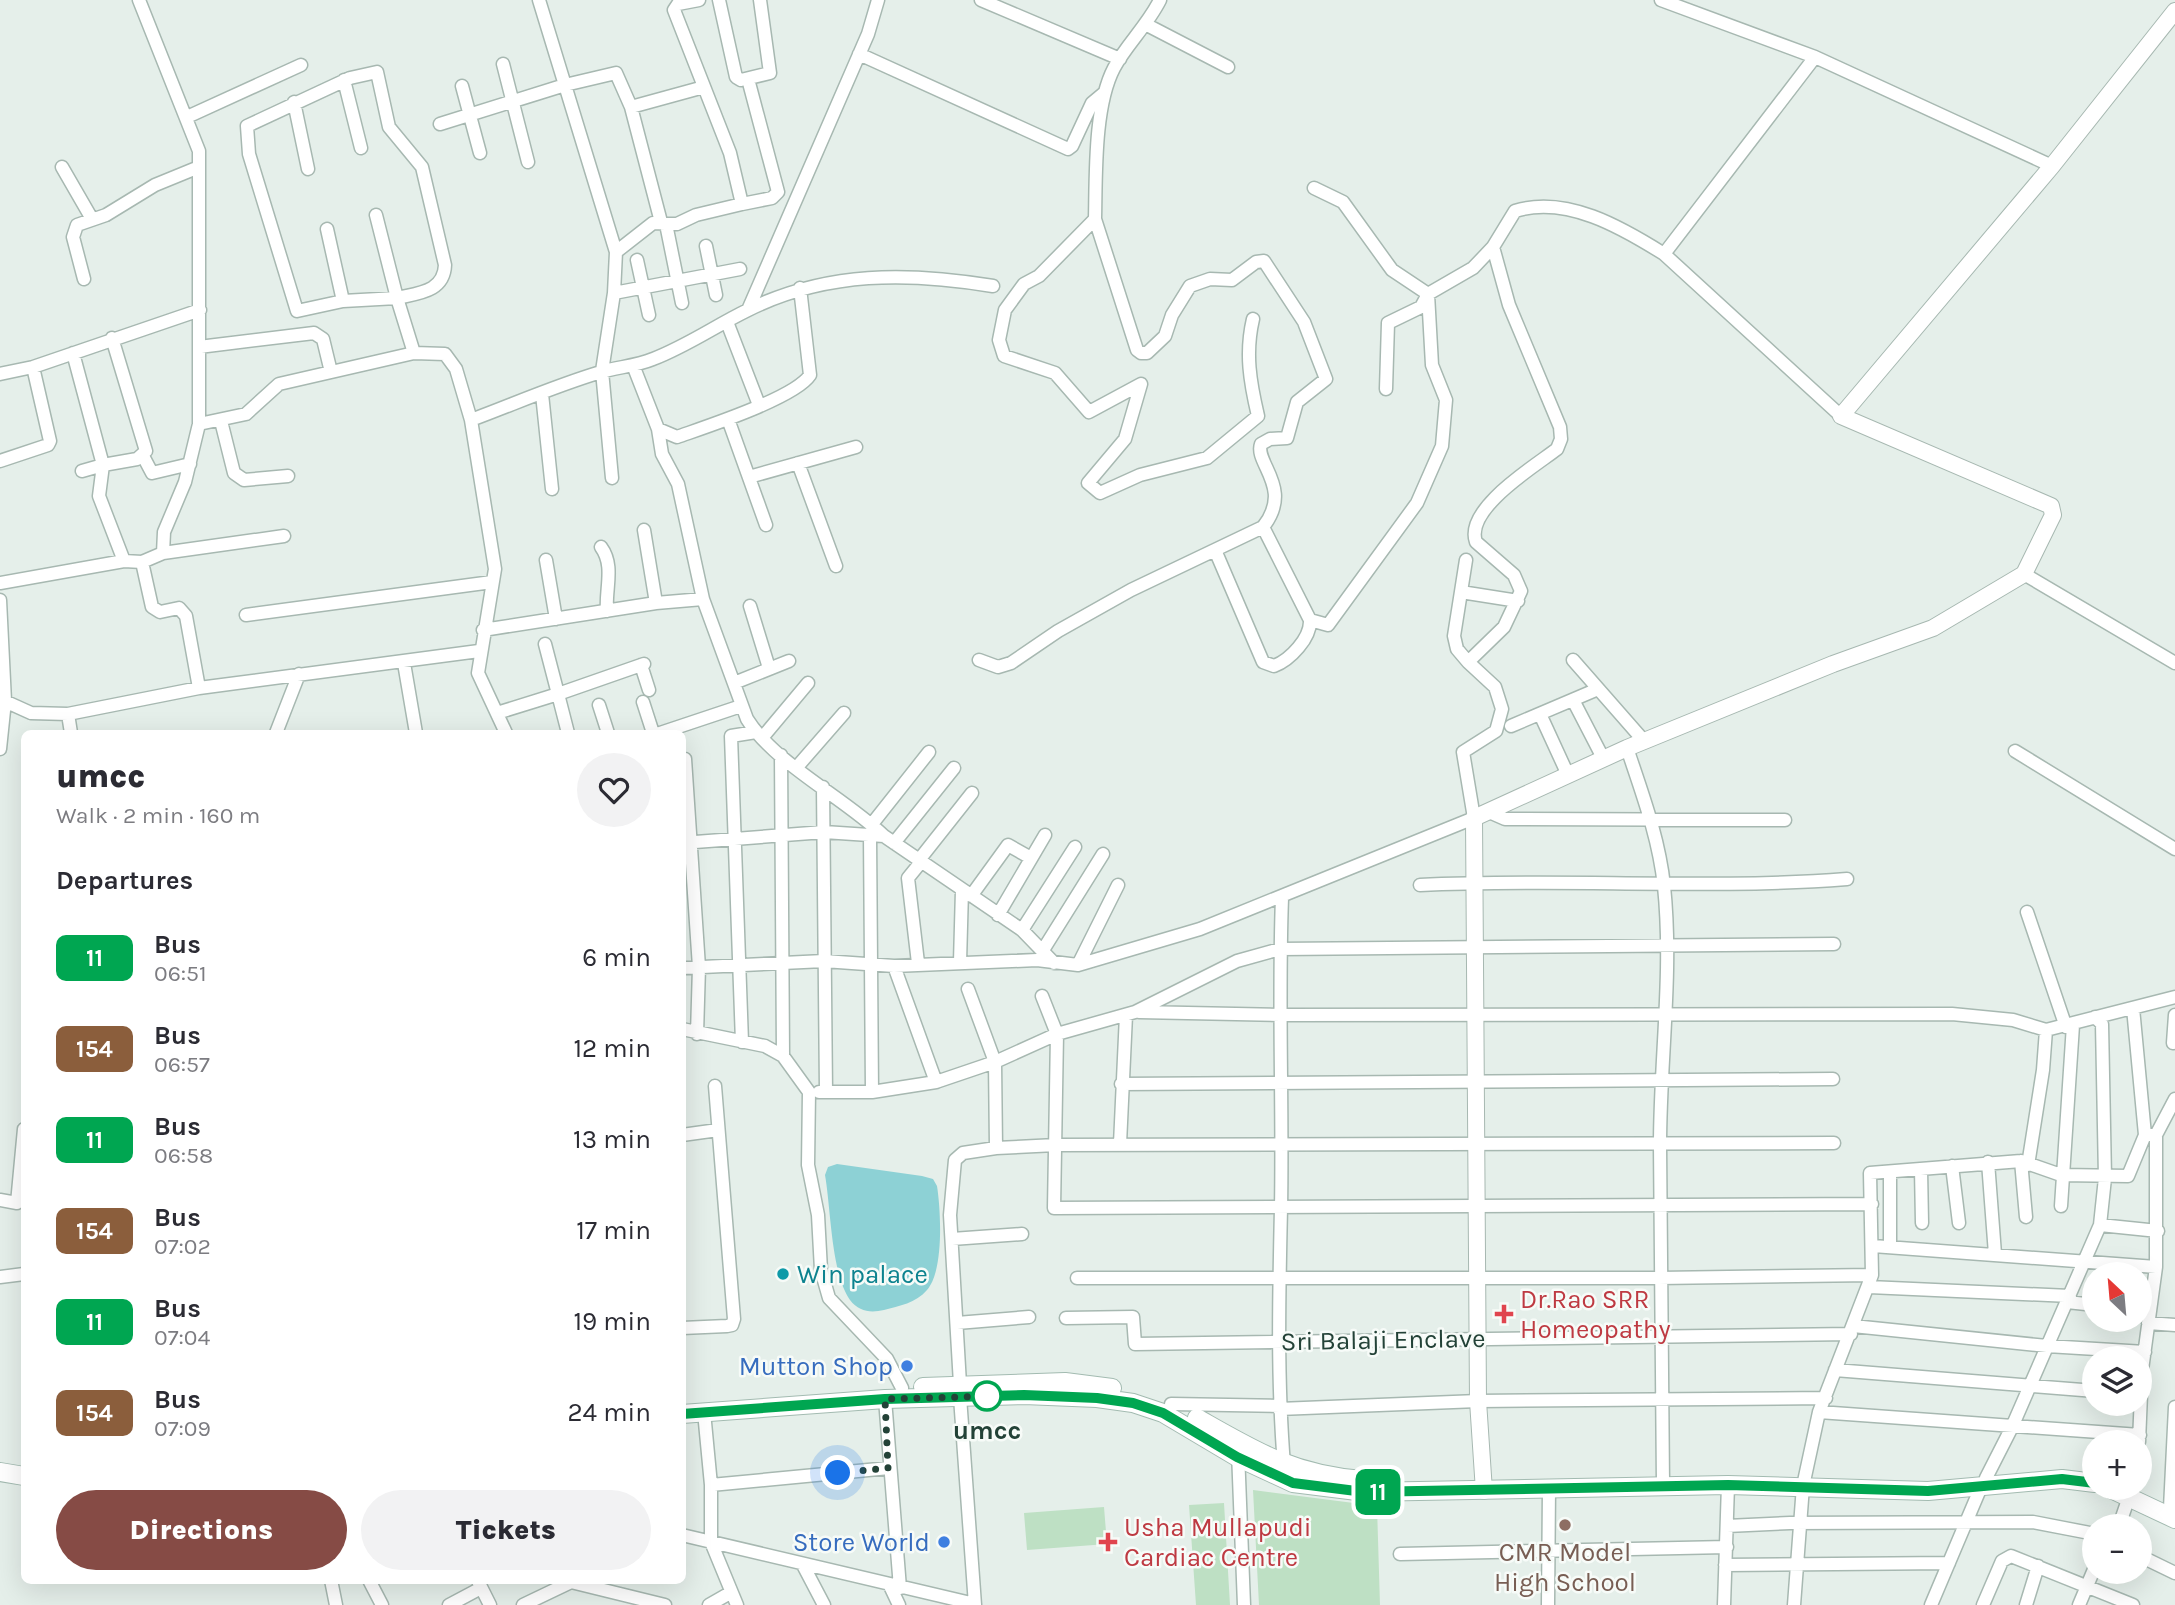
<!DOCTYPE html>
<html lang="en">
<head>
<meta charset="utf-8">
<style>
  body { margin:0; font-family:Karla,sans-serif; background:#f2f2f3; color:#2b2b33; height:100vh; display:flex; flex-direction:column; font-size:26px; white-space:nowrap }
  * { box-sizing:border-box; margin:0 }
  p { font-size:23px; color:#7c7c81 }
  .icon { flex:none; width:38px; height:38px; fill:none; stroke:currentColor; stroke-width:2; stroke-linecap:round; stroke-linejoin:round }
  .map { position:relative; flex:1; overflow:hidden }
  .drawer { position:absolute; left:21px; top:730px; width:665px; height:854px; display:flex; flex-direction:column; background:#fff; border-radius:10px; box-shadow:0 7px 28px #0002 }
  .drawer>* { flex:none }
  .badge { padding:0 14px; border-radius:10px; font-size:24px; line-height:46px }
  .needle { width:46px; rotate:334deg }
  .controls { position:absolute; left:2082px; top:1262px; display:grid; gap:14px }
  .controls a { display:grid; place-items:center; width:70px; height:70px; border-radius:50%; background:#fff; box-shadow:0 7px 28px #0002; font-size:35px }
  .you { position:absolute; width:35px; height:35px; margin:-18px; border:5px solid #fff; border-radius:50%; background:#1a73e8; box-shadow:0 0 0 10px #1a73e833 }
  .map>.badge { position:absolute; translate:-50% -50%; box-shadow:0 0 0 4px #fff }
  h2 { padding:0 35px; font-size:26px; line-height:63px }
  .round { display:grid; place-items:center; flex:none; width:74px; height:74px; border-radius:37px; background:#f2f2f3 }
  .summary { display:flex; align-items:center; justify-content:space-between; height:119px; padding:0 35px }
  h1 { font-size:33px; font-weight:800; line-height:52px }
  .cta { display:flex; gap:14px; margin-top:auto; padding:14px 35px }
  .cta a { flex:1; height:80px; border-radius:42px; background:#864b45; color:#fff; font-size:28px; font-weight:800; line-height:80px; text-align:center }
  .cta a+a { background:#f2f2f3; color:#2b2b33 }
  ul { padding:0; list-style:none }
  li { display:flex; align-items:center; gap:21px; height:91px; padding:0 35px }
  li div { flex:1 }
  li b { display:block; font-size:26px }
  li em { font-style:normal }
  li .badge { min-width:77px; font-weight:700; text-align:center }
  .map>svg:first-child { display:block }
  .green { fill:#bee0c4 }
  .water { fill:#8dd1d5 }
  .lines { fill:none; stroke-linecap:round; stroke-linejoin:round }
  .minor-casing { stroke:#a7b8b1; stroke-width:15 }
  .tertiary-casing { stroke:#a7b8b1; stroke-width:18 }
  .secondary-casing { stroke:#a3bbb1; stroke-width:20 }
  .minor { stroke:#fff; stroke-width:12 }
  .tertiary { stroke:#fff; stroke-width:16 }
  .secondary { stroke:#fff; stroke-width:18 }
  .line-casing { stroke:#fff; stroke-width:16 }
  .line { stroke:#00a651; stroke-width:10 }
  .walk { stroke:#234237; stroke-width:7; stroke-dasharray:0 12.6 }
  .culture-dot { fill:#0f9aa8; stroke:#f7fbf8; stroke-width:2.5 }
  .health-dot { fill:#e0444e; stroke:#f7fbf8; stroke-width:2.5 }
  .shop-dot { fill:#3f7fe0; stroke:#f7fbf8; stroke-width:2.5 }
  .stop-dot { fill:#fff; stroke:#00a651; stroke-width:3.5 }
  .education-dot { fill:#8d6e63; stroke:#f7fbf8; stroke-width:2.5 }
  .labels { text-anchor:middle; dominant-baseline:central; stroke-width:5; stroke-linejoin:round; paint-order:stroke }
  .culture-label { font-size:26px; fill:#0d838f; stroke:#f7fbf8; text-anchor:start }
  .health-label { font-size:26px; fill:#be3a42; stroke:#f7fbf8; text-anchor:start }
  .street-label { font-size:26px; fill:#234237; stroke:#f7fbf8 }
  .shop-label { font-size:26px; fill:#366cbe; stroke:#f7fbf8; text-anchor:end }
  .stop-label { font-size:26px; font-weight:bold; fill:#234237; stroke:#f7fbf8 }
  .education-label { font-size:26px; fill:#785e54; stroke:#f7fbf8 }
</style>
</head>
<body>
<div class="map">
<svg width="2175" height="1605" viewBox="0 0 2175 1605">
  <rect width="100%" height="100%" fill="#e5efea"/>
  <!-- green -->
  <path class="green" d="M1253,1490L1377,1506L1380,1605H1259Z
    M1224,1503L1230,1605H1196L1189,1505Z
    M1104,1507L1107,1544L1027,1550L1024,1513Z"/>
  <!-- water -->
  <path class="water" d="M837,1164L922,1176L933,1179L937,1186C941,1211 944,1271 927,1290C916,1303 899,1306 884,1310C871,1313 859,1312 850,1300C831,1273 831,1209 825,1175L828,1167Z"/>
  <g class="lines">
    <!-- minor casing -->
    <g class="minor-casing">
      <path id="minor" d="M139,0L199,151V424L185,482L164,532L163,553
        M539,0L616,252L614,293L602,371L612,478
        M719,0L736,77L741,80L770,73L760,0
        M981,0L1120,59
        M1160,0C1147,26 1126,45 1114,68C1094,106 1096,175 1095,219L1039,276L1024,284L1005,310L999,340L1004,356L1055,373L1089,412L1141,384L1125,439L1088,483L1100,493L1140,475L1207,458L1258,416C1250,382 1245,353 1253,319
        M1661,0L1815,57L2052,166
        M1147,25L1228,67
        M859,54L1068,149L1072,146L1092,103L1104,93
        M1815,57L1664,254L1841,416
        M503,64L528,162
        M344,80L361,148
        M462,86L480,153
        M294,102L308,169
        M631,107L704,87
        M187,117L301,65
        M440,124L565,85L616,73L631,107L661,222
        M62,167L92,219
        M742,204L772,198L778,192L748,79
        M376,215L397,298L343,301L297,311L249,154L247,126L350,78L377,72L389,127L422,167L445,265C444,292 418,293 397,298L414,353
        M666,224L682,303
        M327,229L343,301
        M706,246L716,295
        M616,252L653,223L677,224L696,215L742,204L730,153L674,10L678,4L699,0
        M637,260L649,315
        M84,279L73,237L77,225L106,215L155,185L199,167
        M614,293L740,269
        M748,310L868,34L878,0
        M727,322L759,405
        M112,338L146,451L137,459L103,465L99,496L124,561
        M199,347L314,333L323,339L331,372
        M73,353L103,465L82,471
        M633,365L658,429L677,437C705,427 795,398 810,375L800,288
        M0,374L33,367L200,310
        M1386,389L1388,323L1421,307L1428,294L1473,268L1493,247L1515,211C1566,195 1621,227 1664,254
        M542,394L552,489
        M728,419L766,525
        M471,420C514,404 557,385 601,372C618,367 636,366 653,359C687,346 715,326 748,310C827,271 908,272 993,286
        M221,421L234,473L244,480L288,476
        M199,424L246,414L279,384L414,353L445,354L456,369L471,420L495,569L478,673L506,733
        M658,429L662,454L678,484L703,599L747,719C775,764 845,798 884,836
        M143,456L152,473L190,464
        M0,461L48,445L50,441L33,367
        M798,463L836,566
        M749,477L856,447
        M644,530L656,603
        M601,547C615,566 605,589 607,611
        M1215,550L1263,662L1274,666C1290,660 1311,638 1310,620L1263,527
        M546,560L556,619
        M1466,560L1454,636L1457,649L1468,662
        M142,562L163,553L284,536
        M2024,574L2175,663
        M0,583L124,561L142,562L152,607L160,612L179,608L186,616L199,688
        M1461,592L1518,601
        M0,600L5,701L0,749
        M750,606L769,668
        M246,615L492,582
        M1310,620L1328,625L1417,503L1442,446L1446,400L1432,365L1428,294L1392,270L1343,202L1314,188
        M483,630L656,603L703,599
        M545,644L558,694L644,664
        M979,660L998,667L1011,663L1058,631L1131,590L1263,527C1294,488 1254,463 1261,444L1270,439L1287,438L1297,402L1326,379L1304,322L1264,261L1256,262L1232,280L1210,279L1190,286L1172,315L1165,336L1147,353H1141L1137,350L1095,219
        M1573,660L1644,741
        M404,663L416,733
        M641,665L649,690
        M734,683L789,661
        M0,699L31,713L68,714L199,688L479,651
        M1573,700L1603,758
        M643,702L653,733
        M599,705L608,733
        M497,713L558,694L568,733
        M68,714L71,733
        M1540,714L1568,775
        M1511,726L1598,689
        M276,733L299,674
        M660,733L741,706
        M762,738L808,683
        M1627,748C1642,793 1659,838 1664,886C1673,972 1660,1059 1660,1145C1660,1257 1661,1368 1663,1479
        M2015,751L2175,849
        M781,755L783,1056
        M685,759L699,967L697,1034
        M797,767L844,713
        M823,787L826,1092
        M1489,812L1505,819L1785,820
        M872,824L929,752
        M870,835L872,1092
        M682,843L824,832L884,836L1022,930L1054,963
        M894,843L954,768
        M919,860L972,793
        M1420,885C1562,878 1705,890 1847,879
        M971,896L1008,845L1031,858
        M1282,898C1278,1002 1283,1105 1281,1208C1279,1294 1277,1379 1284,1465
        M2027,912L2066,1027
        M998,915L1045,835
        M1022,930L1075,847
        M1043,950L1103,854
        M960,962L962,890
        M918,963L908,878L921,862
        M1078,965L1118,885
        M894,966L936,1082L995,1062L1057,1034L1135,1012L1237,961L1280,949L1834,944
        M682,968L824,961L894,966L1037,960L1078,965L1200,929L1474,818L1463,752L1496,731L1502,709L1495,687L1468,662L1504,627L1521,591L1514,575L1476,542C1464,509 1535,466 1557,449L1561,439L1560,427L1509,305L1493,247
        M968,989L995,1062L996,1148L1056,1145L1834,1143
        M1042,996L1057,1034L1054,1208L1872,1204
        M2133,1008L2145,1135
        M1139,1012L1280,1015L1952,1014L2013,1020L2046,1030L2175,997
        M682,1029L765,1046L783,1056L809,1092L808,1165L818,1215L821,1270L829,1298L887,1359L902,1388
        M742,1042L731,736L756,732
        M2173,1043L2175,1015
        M1121,1084L1833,1079
        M819,1092H872L936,1082
        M682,1135L718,1130
        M1120,1144L1126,1015
        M2021,1161L2026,1217
        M1988,1162L1995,1254
        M2028,1165L2043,1070L2046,1030
        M1952,1166L1959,1223
        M1921,1169L1922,1223
        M1890,1172V1247
        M0,1200L17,1203L24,1129
        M2061,1206L2073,1025
        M2100,1225L2158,1231
        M952,1239L1022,1234
        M1873,1246L2156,1267
        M0,1277L24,1274
        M1077,1278H1659L1872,1275
        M1869,1287L2070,1296
        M2067,1302L2095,1305
        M1066,1318L1133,1317L1135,1344L1851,1334
        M957,1323L1029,1317
        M2148,1323L2175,1325
        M1853,1326L2047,1346L2145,1352
        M682,1328L727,1326L732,1325L734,1319L715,1086
        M1835,1370L2095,1391
        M960,1384L950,1215L955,1160L963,1153L996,1148
        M960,1397L975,1605
        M885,1399L900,1588
        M1171,1404L1279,1406
        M1279,1409L1478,1401L1826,1398
        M704,1412L711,1485V1542L737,1605
        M1819,1412L2140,1435
        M2139,1442L2142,1370L2156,1267V1135
        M1238,1452L1244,1605
        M1986,1478L2012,1427L2100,1225L2105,1178L2102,1024L2095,1017
        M711,1485L889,1468
        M2170,1508L2175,1407
        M1727,1526L1790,1523L2033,1522L2095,1534
        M2119,1526L2132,1488
        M682,1535L975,1604
        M1400,1554L1727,1547
        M2140,1556L2175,1573
        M803,1565L824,1605
        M1725,1565L1949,1563
        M331,1580L336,1605
        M369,1580L382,1605
        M478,1581L490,1605
        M890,1586L899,1605
        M449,1605L481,1588
        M523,1605L571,1582L665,1605
        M709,1605L730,1593
        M1548,1605L1549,1488
        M1724,1605L1728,1485
        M1794,1605L1803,1486L1819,1412L1872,1275L1870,1173L2021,1161L2061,1175L2128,1176L2145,1135H2156L2175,1099
        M1931,1605L1981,1487
        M1983,1605L2002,1561L2011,1556L2133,1605
        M2026,1605L2038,1566
        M2079,1605L2095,1567"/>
    </g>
    <!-- tertiary casing -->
    <g class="tertiary-casing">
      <path id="tertiary" d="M1484,1491L1478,1401L1474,818L1627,748L1833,664L1933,628L2024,574L2053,515L2051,506L1841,416L2052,166L2175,11"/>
    </g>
    <!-- secondary casing -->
    <g class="secondary-casing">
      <path id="secondary" d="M923,1387L1065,1382L1112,1388
        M682,1414L885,1399L1024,1395L1097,1398L1133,1403L1163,1413L1237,1457L1293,1483L1365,1492L1728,1485L1928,1491L2062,1479L2095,1483
        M1197,1418C1257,1452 1292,1474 1362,1480
        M0,1472L24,1476
        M2109,1488L2175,1519"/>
    </g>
    <!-- minor -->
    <use href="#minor" class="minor"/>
    <!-- tertiary -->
    <use href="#tertiary" class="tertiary"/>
    <!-- secondary -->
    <use href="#secondary" class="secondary"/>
  </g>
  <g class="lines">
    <!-- line casing -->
    <g class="line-casing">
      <path id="line" d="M682,1414L885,1399L1024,1395L1097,1398L1133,1403L1163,1413L1237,1457L1293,1483L1364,1492L1728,1485L1928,1491L2062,1479L2095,1483"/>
    </g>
    <!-- line -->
    <use href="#line" class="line"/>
    <!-- walk -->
    <path class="walk" d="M838,1473L888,1468L885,1399L998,1396H987"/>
  </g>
  <!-- markers -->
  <circle class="culture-dot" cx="783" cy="1274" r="7"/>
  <g class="health-dot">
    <path d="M1500.5 1303.5h7v7h7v7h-7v7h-7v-7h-7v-7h7z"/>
    <path d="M1104.5 1531.5h7v7h7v7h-7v7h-7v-7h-7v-7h7z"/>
  </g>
  <g class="shop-dot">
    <circle cx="907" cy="1366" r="7"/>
    <circle cx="944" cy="1542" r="7"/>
  </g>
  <circle class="stop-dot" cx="987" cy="1396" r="14"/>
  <circle class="education-dot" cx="1565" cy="1525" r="7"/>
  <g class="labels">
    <!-- culture labels -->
    <g class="culture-label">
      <text x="797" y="1274">Win palace</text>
    </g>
    <!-- health labels -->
    <g class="health-label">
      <text x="1520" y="1299">Dr.Rao SRR<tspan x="1520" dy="30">Homeopathy</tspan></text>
      <text x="1124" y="1527">Usha Mullapudi<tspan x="1124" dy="30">Cardiac Centre</tspan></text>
    </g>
    <!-- street labels -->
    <g class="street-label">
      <text transform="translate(1383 1340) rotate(-1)">Sri Balaji Enclave</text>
    </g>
    <!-- shop labels -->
    <g class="shop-label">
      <text x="893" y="1366">Mutton Shop</text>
      <text x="930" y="1542">Store World</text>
    </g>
    <!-- stop labels -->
    <g class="stop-label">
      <text x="987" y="1430">umcc</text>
    </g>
    <!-- education labels -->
    <g class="education-label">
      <text x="1565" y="1552">CMR Model<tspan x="1565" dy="30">High School</tspan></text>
    </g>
  </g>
</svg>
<div class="controls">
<a><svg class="needle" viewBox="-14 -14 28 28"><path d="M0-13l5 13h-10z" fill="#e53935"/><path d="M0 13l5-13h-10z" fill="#7c7c81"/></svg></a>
<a><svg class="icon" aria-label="layers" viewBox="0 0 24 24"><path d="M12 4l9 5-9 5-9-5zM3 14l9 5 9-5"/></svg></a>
<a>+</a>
<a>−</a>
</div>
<div class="you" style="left:838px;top:1473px"></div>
<b class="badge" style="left:1378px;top:1492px;background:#00a651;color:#fff">11</b>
<section class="drawer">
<div class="summary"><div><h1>umcc</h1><p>Walk · 2 min · 160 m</p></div><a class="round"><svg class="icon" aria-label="heart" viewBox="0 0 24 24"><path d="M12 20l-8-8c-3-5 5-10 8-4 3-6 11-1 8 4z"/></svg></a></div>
<h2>Departures</h2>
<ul>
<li><span class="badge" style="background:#00a651;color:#fff">11</span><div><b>Bus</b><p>06:51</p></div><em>6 min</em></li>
<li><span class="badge" style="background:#8b5e3c;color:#fff">154</span><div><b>Bus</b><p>06:57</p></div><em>12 min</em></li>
<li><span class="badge" style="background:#00a651;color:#fff">11</span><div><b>Bus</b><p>06:58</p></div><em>13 min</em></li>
<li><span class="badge" style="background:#8b5e3c;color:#fff">154</span><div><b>Bus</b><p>07:02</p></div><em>17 min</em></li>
<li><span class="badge" style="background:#00a651;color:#fff">11</span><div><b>Bus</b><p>07:04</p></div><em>19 min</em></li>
<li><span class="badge" style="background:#8b5e3c;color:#fff">154</span><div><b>Bus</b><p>07:09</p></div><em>24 min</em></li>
</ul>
<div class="cta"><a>Directions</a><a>Tickets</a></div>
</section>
</div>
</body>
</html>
